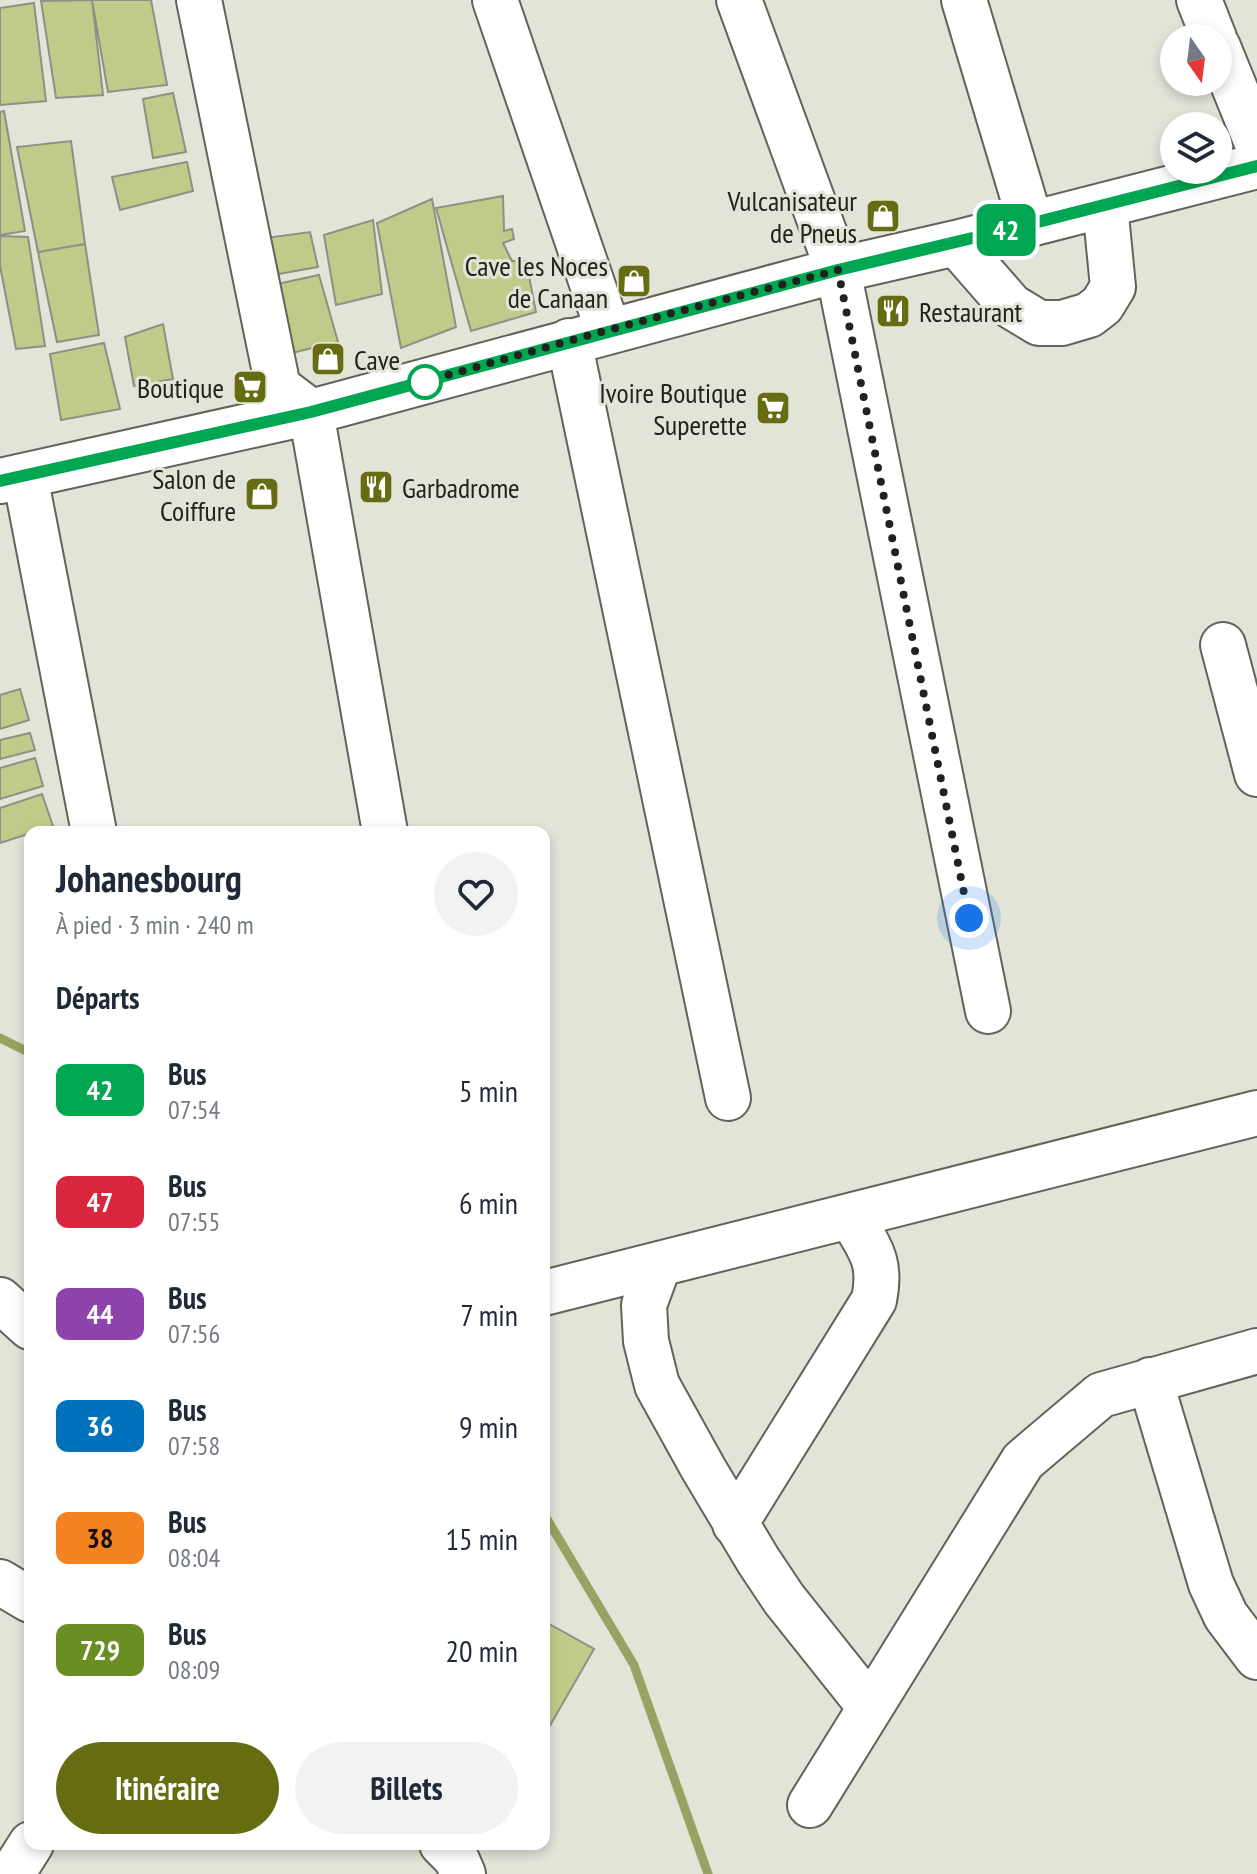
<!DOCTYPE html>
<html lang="fr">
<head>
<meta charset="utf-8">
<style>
  body { margin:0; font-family:"PT Sans Narrow",sans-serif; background:#f2f2f3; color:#1f2937; height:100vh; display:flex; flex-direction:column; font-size:30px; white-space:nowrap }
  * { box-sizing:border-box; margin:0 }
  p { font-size:26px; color:#747a83 }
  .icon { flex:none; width:44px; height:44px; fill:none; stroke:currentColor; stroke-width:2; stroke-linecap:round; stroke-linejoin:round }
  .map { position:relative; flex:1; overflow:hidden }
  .details { position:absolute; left:24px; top:826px; width:526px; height:1024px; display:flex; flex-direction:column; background:#fff; border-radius:16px; box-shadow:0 4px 12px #0003 }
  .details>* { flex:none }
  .badge { padding:0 16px; border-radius:12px; font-size:28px; line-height:52px }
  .needle { width:52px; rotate:166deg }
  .fabs { position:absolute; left:1160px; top:24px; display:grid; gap:16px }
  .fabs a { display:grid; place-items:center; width:72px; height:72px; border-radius:50%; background:#fff; box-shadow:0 4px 12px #0003; font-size:40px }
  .you { position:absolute; width:40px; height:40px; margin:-20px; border:6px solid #fff; border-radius:50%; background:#1a73e8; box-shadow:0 0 0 12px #1a73e833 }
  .map>.badge { position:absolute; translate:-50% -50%; box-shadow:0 0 0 4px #fff }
  h2 { padding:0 32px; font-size:30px; line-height:72px }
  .round { display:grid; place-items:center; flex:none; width:84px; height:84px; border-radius:42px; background:#f2f2f3 }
  .headline { display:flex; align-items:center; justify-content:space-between; height:136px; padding:0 32px }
  h1 { font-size:38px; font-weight:700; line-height:60px }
  .primary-button { display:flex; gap:16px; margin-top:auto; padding:16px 32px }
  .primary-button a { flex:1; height:92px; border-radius:48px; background:#656c11; color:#fff; font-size:32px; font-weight:700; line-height:92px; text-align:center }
  .primary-button a+a { background:#f2f2f3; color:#1f2937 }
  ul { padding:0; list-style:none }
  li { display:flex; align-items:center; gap:24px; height:112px; padding:0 32px }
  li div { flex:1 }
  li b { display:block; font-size:30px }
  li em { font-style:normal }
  li .badge { min-width:88px; font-weight:700; text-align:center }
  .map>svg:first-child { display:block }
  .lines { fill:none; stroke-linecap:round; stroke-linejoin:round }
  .stream { stroke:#9aa263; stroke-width:9 }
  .building { fill:#c2ca89; stroke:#8e9085; stroke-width:2 }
  .minor-casing { stroke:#626359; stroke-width:48 }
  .minor { stroke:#fff; stroke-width:44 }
  .line-casing { stroke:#fff; stroke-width:18 }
  .line { stroke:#00a651; stroke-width:12 }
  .walk { stroke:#21221d; stroke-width:8; stroke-dasharray:0 14.4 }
  .stop-dot { fill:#fff; stroke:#00a651; stroke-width:4 }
  .labels { text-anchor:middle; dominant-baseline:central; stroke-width:6; stroke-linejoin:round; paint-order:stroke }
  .poi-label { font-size:28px; fill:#21221d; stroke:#e2e4d8; text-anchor:end }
</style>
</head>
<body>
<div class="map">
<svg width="1257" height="1874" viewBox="0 0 1257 1874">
  <rect width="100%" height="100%" fill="#e2e4d8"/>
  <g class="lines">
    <!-- stream -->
    <path class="stream" d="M0,1038L30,1053
      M544,1514L634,1665L708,1874"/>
  </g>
  <!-- building -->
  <path class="building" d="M92,0L103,95L56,98L41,1Z
    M92,0H151L167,85L108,92Z
    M34,3L46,101L0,105V8Z
    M173,93L186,152L153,158L143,99Z
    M4,111L25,231L0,235V112Z
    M71,141L85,244L38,252L17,147Z
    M187,162L193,191L120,210L112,177Z
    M503,196L504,231L512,229L514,239L503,243L512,261H526L536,312L471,331L436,208Z
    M432,199L456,327L401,348L377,223Z
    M373,220L382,294L336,305L324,235Z
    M310,232L318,267L267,276L258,239Z
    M0,236L28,237L45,346L16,349L0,266Z
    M85,244L99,335L57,342L38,252Z
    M319,275L338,342L283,355L268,286Z
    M163,324L173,379L134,386L125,337Z
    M104,343L120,409L61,420L50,354Z
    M20,689L29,720L0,729V695Z
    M30,733L35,750L0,759V740Z
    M35,758L43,786L0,799V768Z
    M42,794L53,826L0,843V808Z
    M544,1621L594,1649L544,1736Z"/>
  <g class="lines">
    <!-- minor casing -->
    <g class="minor-casing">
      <path id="minor" d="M199,0L278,387L311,412L385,832
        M495,0L608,330
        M739,0L838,270L988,1011
        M964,0L1031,224
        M1199,0L1214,38
        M1218,47L1257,143
        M956,243L1011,306L1039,323H1062L1089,315L1102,305L1113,287L1105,205
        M569,341L728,1098
        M25,476L94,832
        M0,481L311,412L838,270L956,243L1257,166
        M1223,645L1257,774
        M659,1264L644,1305L646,1341L657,1385L703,1468L758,1560L784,1599L870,1707
        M544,1293L1257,1113
        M0,1300L30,1327
        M1150,1380L1211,1584L1226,1616L1257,1657
        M735,1524L874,1300C882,1261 870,1249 851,1217
        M0,1582L30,1600
        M810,1805L1023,1461L1101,1395L1257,1351
        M442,1844L456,1858L463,1874
        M12,1874L31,1844"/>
    </g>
    <!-- minor -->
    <use href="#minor" class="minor"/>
  </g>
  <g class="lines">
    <!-- line casing -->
    <g class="line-casing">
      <path id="line" d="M0,481L311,412L838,270L1006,230L1257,166"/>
    </g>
    <!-- line -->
    <use href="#line" class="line"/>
    <!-- walk -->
    <path class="walk" d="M425,382L416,384L608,330L838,270L969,918"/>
  </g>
  <!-- icons -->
  <defs>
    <g id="shop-square" transform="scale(1.8)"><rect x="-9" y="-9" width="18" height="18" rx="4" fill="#656c11" stroke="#e2e4d8"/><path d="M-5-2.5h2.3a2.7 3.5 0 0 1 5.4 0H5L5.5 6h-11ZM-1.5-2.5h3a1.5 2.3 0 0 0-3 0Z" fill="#fff"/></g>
    <g id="restaurant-square" transform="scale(1.8)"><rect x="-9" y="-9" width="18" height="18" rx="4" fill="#656c11" stroke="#e2e4d8"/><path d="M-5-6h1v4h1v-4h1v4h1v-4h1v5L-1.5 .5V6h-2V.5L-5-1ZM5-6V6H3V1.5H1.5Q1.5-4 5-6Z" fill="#fff"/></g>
    <g id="supermarket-square" transform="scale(1.8)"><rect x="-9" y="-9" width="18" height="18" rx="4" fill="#656c11" stroke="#e2e4d8"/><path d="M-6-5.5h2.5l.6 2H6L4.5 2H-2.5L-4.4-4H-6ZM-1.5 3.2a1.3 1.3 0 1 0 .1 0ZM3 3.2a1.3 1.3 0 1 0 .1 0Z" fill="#fff"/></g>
  </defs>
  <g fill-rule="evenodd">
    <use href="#shop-square" x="883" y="216"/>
    <use href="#shop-square" x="634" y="281"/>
    <use href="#restaurant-square" x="893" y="311"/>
    <use href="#shop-square" x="328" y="359"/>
    <use href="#supermarket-square" x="250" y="387"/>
    <use href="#supermarket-square" x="773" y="408"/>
    <use href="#restaurant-square" x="376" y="487"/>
    <use href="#shop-square" x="262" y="494"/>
  </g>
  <!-- markers -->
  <circle class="stop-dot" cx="425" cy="382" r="16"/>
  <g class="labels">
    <!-- poi labels -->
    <g class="poi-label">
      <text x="857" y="200">Vulcanisateur<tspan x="857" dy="32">de Pneus</tspan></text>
      <text x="608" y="265">Cave les Noces<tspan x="608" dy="32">de Canaan</tspan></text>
      <text x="919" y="311" text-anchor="start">Restaurant</text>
      <text x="354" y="359" text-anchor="start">Cave</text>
      <text x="224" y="387">Boutique</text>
      <text x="747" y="392">Ivoire Boutique<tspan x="747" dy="32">Superette</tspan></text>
      <text x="236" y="478">Salon de<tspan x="236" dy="32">Coiffure</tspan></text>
      <text x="402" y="487" text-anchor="start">Garbadrome</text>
    </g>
  </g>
</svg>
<div class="fabs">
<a><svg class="needle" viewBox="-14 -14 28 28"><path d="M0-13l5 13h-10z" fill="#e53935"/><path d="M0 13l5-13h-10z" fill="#747a83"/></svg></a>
<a><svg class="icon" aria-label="layers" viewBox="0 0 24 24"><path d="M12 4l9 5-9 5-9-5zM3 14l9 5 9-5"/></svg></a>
</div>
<div class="you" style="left:969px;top:918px"></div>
<b class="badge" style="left:1006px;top:230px;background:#00a651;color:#fff">42</b>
<section class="details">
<div class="headline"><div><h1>Johanesbourg</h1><p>À pied · 3 min · 240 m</p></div><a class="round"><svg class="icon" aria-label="heart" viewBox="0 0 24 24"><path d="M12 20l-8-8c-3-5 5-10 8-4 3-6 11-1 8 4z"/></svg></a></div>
<h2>Départs</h2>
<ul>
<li><span class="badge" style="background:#00a651;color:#fff">42</span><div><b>Bus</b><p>07:54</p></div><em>5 min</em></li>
<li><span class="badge" style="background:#d7263d;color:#fff">47</span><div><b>Bus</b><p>07:55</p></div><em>6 min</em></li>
<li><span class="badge" style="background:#8e44ad;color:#fff">44</span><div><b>Bus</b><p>07:56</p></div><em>7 min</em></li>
<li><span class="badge" style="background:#0072bc;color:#fff">36</span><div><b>Bus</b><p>07:58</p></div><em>9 min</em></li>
<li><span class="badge" style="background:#f58220;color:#111">38</span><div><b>Bus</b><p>08:04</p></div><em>15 min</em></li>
<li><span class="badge" style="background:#6b8e23;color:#fff">729</span><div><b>Bus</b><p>08:09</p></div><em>20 min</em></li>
</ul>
<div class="primary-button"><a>Itinéraire</a><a>Billets</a></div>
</section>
</div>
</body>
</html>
